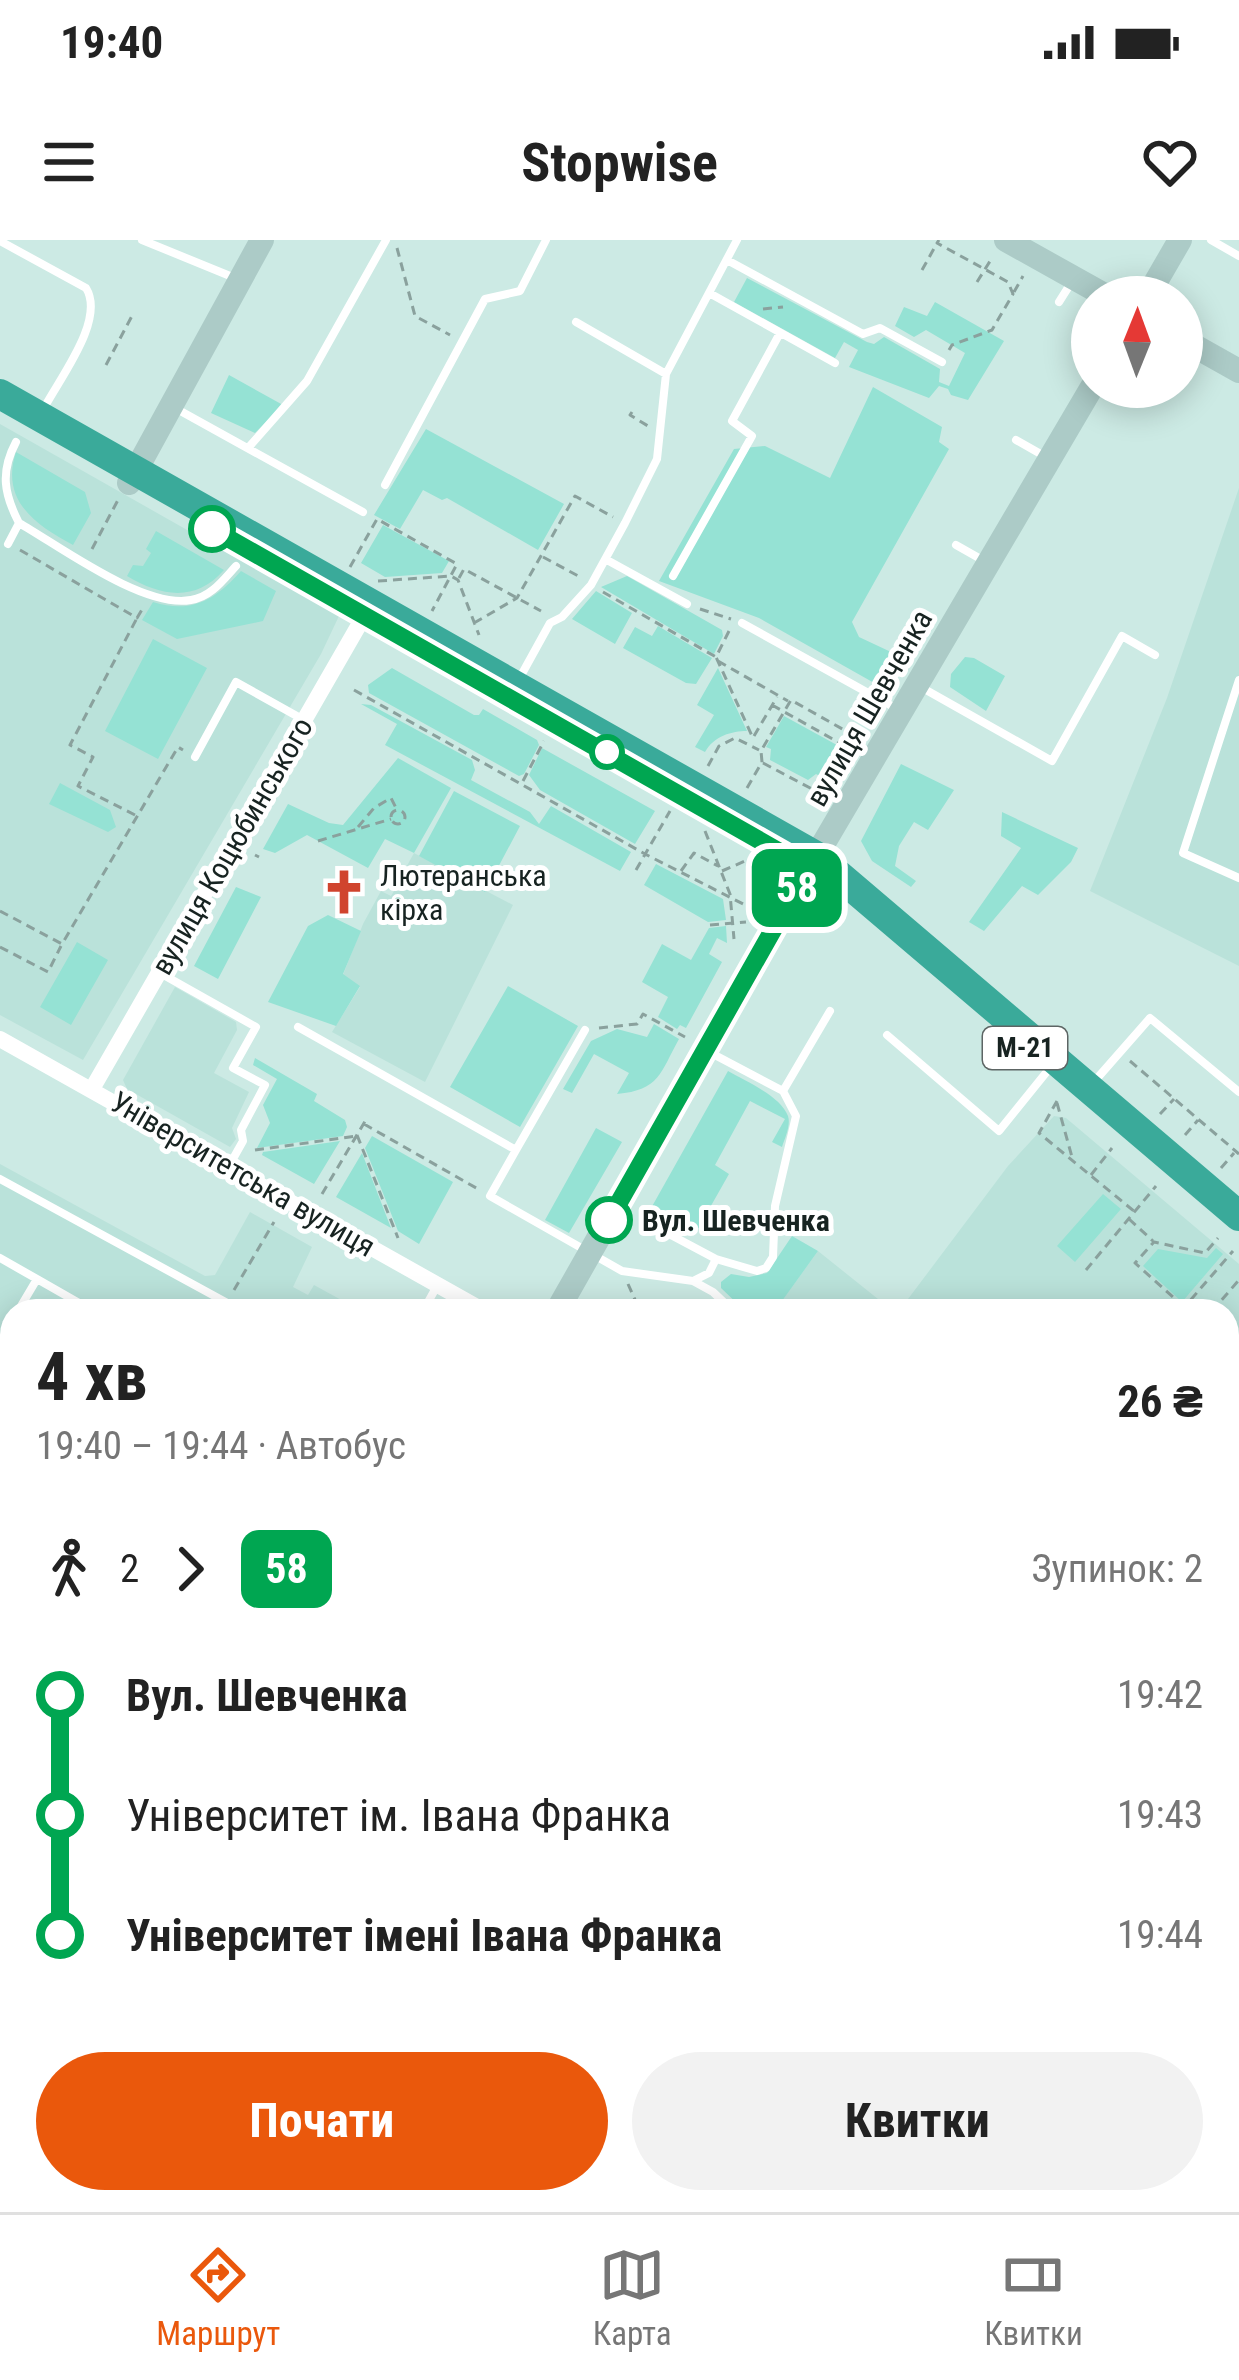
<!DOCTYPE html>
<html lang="uk">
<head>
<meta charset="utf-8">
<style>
  body { margin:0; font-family:"Roboto Condensed",sans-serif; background:#f2f2f2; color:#222; height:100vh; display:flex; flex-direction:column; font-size:45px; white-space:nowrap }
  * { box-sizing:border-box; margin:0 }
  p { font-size:39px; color:#767676 }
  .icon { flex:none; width:66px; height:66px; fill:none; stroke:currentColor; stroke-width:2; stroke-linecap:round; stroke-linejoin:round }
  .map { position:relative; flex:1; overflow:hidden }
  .details { position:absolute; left:0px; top:1059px; width:1239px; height:915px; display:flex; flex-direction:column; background:#fff; border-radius:36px 36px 0 0; box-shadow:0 6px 30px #0003 }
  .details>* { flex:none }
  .badge { padding:0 24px; border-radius:18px; font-size:42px; line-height:78px }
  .needle { width:78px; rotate:1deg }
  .fabs { position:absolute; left:1071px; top:36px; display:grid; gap:24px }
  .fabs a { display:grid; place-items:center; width:132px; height:132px; border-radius:50%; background:#fff; box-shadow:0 6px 30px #0003; font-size:60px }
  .map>.badge { position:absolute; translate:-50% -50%; box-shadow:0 0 0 6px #fff }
  .legs { display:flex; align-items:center; gap:18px; height:132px; padding:0 36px; font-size:39px }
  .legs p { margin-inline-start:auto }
  .overview { display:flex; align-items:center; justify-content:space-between; height:204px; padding:0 36px }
  h1 { font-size:66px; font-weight:700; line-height:90px }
  .cta { display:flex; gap:24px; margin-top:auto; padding:24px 36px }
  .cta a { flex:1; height:138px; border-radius:72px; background:#ea580c; color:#fff; font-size:48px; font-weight:700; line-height:138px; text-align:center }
  .cta a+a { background:#f2f2f2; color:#222 }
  ul { padding:0 36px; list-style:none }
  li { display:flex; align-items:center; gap:42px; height:120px; font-size:45px }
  li i { display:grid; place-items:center; width:18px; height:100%; margin:0 15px; background:currentColor }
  li i::after { content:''; width:30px; height:30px; margin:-15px; border:9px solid; border-radius:50%; background:#fff }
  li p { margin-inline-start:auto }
  li:first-child i { background:linear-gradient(#0000 50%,currentColor 0) }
  li:last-child i { background:linear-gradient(currentColor 50%,#0000 0) }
  .status { display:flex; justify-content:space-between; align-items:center; height:84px; padding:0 60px; background:#fff; direction:ltr }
  .status svg { height:33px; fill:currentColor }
  header { display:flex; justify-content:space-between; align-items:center; height:156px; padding:0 36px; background:#fff; font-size:54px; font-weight:700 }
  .menu { display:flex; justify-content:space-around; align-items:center; height:168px; border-top:3px solid #e0e0e0; background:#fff; font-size:33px; color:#767676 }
  .menu a { display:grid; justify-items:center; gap:6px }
  .menu .active { color:#ea580c }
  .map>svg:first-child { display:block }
  .built { fill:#bae2da }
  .green { fill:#95e2d4 }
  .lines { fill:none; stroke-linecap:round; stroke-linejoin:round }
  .path { stroke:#8aa19d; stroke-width:3; stroke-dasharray:9 6; stroke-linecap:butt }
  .lane { stroke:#fff; stroke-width:8 }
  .street { stroke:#fff; stroke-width:16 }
  .secondary { stroke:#accbc7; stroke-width:24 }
  .highway { stroke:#3aaa9a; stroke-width:30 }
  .line-1-casing { stroke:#fff; stroke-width:27 }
  .line-1 { stroke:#00a651; stroke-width:18 }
  .stop-1-dot { fill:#fff; stroke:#00a651; stroke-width:6 }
  .labels { text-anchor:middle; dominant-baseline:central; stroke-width:10; stroke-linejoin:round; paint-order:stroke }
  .shield { fill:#fff; stroke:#5d6564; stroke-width:3 }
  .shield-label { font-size:27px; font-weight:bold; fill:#172321 }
  .street-label { font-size:30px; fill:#172321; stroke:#fff }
  .poi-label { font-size:30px; fill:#172321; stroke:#fff; text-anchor:start }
  .stop-label { font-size:30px; font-weight:bold; fill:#172321; stroke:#fff; text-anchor:start }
</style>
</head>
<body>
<div class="status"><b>19:40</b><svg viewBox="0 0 49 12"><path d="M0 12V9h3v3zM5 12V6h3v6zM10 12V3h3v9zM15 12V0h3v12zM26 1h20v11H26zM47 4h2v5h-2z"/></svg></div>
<header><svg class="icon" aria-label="menu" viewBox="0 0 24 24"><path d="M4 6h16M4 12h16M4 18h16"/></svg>Stopwise<svg class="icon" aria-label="heart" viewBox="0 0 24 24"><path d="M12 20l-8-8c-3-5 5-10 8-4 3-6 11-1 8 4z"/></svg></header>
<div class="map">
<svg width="1239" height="1972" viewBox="0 0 1239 1972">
  <rect width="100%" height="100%" fill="#cceae4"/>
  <!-- built -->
  <path class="built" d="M0,184L339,376L321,414L83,820L0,775Z
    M1239,248V726L1090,651L1167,458Z
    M414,613L513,665L425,842L332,792L360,747L343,735L363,684L381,651L391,656L400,641L392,635L396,628L404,631Z
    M175,747L236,782L237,790L214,833L249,852L232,888L236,899L230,907L127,849L123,840Z
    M1054,876L1066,878L1239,1024V1157L1229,1170L1239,1178V1190L1227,1208V1071H899L1008,926Z
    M0,924L205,1036L215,1035L250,972L312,1007L293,1047L308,1055L314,1045L345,1062L340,1071H12V1292L0,1285Z
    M818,1011L893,1071L776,1069Z
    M0,1489L12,1496V1962H42L37,1972H0Z"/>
  <!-- green -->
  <path class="green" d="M747,38L867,102L874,104L884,97L940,129L939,142L949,146L965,113L926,90L914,97L895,86L904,67L927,76L935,62L1004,101L968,160L951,155L948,149L939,146L929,158L849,127L858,110L844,102L835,118L734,62Z
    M229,135L283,165L255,193L211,173Z
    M873,147L942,187L939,202L949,209L852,382L859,397L891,412L876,444L759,378L659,341L734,209L765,206L830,238Z
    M426,189L564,264L538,310L447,258L442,260L423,250L400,289L374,275Z
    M16,212L85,252L91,273L73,305C36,285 0,261 16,212Z
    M383,285L449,321L442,333L385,337L361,323Z
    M156,291L224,330C196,362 162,357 127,336L133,325L143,326L151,313L146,309Z
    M241,331L276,351L263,381L177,399L142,380L153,362C192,374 215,360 241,331Z
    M627,336L722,390L723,396L714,414L601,347Z
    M596,351L632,373L615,404L572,379Z
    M658,386L712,418L696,444L686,443L623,408L635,387L652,396Z
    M153,399L207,428L158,519L105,491Z
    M965,417L974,418L1005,436L986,471L950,447L951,434Z
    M392,428L474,475H479L483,469L537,500L539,505L524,534L519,536L369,453L368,445Z
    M718,428L747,491C732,491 714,496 705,512L695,507L714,475L697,465Z
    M361,464L371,465L472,520L475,530L471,540L530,572L539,584L551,566L631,612L620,631L385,505L397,484Z
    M784,476L846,510L829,541L816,534L808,540L770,520L771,509L766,507Z
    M542,508L655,571L635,604L540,550L529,535Z
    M398,518L451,548L414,613L385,599L368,628L307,595L275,613L263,609L288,564L329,583L343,585Z
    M901,524L954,550L928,590L914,582L899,606L895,626L916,641L911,647L872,621L861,601Z
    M60,543L110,570L116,587L108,592L49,564Z
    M454,551L520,586L485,652L419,616Z
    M1002,572L1078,608L1071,622L1038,655L1022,646L984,691L969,682L1021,608L1001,596Z
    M656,624L723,659L726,680L708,682L644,645Z
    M236,647L261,657L218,739L194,726Z
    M328,675L361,691L343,734L360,746L336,786L268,762L308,686Z
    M726,686L727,703L717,698L709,714L722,722L686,788L680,785L677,789L658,777L668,757L642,742L662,704L691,720L709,688Z
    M77,702L108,720L71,785L40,767Z
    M508,746L578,786L520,887L450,847Z
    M654,784L679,799C660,833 660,850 617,854L629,833L594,814L572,853L563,849L591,801L617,789L647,797Z
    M255,818L317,854L314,861L345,880L347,887L343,896L257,908L270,883L263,865L277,839L253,825Z
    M728,831C745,841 781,856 788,876C791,885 785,898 782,907L772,902L785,879L750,861L715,925L729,934L695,994L650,970Z
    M596,888L622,902L569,993L545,980Z
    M372,896L453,942L419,1004L398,991L365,908Z
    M340,901L314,944L262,915L263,912Z
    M362,913L391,988L336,957Z
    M1103,954L1121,969L1075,1022L1057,1006Z
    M792,996L818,1011L777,1068L779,1071H745L721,1048V1042L731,1034L749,1037L767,1033Z
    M1216,1008L1223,1014L1182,1062L1143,1026L1158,1009L1207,1018Z
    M0,1665L12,1668V1962H41L36,1972H20L0,1962Z
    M840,1962H1147L1144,1972H835Z"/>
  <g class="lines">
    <!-- path -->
    <path class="path" d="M939,0L937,3L1008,42L1013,54L992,90L952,105L949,110
      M397,8L415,76L450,95
      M922,30L936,5
      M977,42L992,18
      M1014,52L1023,36
      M763,69L783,67
      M106,125L133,74
      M632,172L630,175L648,186
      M92,309L118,260
      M20,310L137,378L143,368
      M543,317L582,338
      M350,327L377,279L457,324L432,371
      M459,338L464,329L541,371
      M378,341L451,336L458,340L479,395
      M603,352L716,417
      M700,369L731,379
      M474,383L517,358L575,256L613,277
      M729,391L716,417L753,498
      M718,421L788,461
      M354,450L645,614L753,669
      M772,465L854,511
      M754,496L777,457
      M763,523L829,558
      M708,526L719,506L735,498L759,510
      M523,541L544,501
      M747,548L762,522L761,511L791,460L860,499
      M391 577a7 7 0 1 1 14 0a7 7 0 1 1-14 0Z
      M135,575L78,546L93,517L70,505L137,378
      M358,587L374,568L391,558L397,570
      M705,591L730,654L734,699
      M318,601L391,579
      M255,615L259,617
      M636,630L670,571
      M681,631L694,613L718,626
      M722,631L752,618
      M0,671L62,704L178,507L183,510
      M710,685L746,682
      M0,707L48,732L61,706
      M599,788L637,784L643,774L685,797
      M1130,821L1239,914
      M1057,861L1039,893L1135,972
      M1057,863L1072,917
      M1160,874L1174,859
      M364,884L478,949
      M357,895L398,998
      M1185,895L1198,880
      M255,910L357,896
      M1221,928L1234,913
      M1091,935L1112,908
      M322,954L367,878
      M1129,979L1153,1001
      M1086,1030L1156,946
      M628,1044L640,1071
      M234,1050L274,982
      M1184,1067L1135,1023L1154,1002L1205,1013L1218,998
      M1181,1071L1233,1011
      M1212,1071L1239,1040
      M1227,1384L1239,1378
      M940,1972L997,1964
      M994,1972L997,1964L1039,1972"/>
    <!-- lane -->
    <path class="lane" d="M142,0L235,38
      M1211,0L1239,16
      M0,1L86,48C106,80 59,139 43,170
      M727,20L863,94L880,88L942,122
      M711,54L835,123
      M1059,62L1071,43
      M576,82L666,134
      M175,168L363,272
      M1016,200L1046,217
      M16,202C0,232 4,254 19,283
      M249,207L307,141L386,0
      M385,245L485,59L520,51L546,0
      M8,304L19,283C61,307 144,369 191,360C211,357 223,340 236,326
      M956,305L986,322
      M607,320L687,364
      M673,336L752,196L732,181L780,93
      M742,383L899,470
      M1239,440L1183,613L1239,638
      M518,441L550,383L562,377L591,345L625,283L657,219L666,134L737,0
      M919,446L1052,521L1122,396L1155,415
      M195,517L236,442L304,480
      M160,733L256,787L233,828L265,845L241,890L243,901L229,926
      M298,787L516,910L490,956L622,1031L693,1041L713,1052L733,1071
      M887,795L999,891L1049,829
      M1093,843L1150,778L1239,852
      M783,851L830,771
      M516,910L585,790
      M0,939L242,1071
      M669,994L716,1019
      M0,1018L37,1039L18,1071
      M37,1039L93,1071
      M695,1040L709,1033L716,1019L757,1031L766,1028L773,1017L775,966L796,876L783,851L711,813
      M423,1071L437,1046
      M0,1103L12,1082
      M0,1132L12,1137
      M1227,1216L1239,1201
      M1227,1279L1239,1288
      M1227,1418L1239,1424
      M1227,1563L1239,1568
      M1227,1712L1239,1717
      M1227,1790L1239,1795
      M483,1962L569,1971
      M310,1972L317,1962
      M764,1972L766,1962
      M1151,1972L1154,1962"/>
    <!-- street -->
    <path class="street" d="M0,799L484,1071
      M92,849L371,364
      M57,1972L62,1962"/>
    <!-- secondary -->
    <path class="secondary" d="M1006,0L1108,57
      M1147,57L1180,0
      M1182,99L1239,131
      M129,243L262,0
      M557,1071L785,669L1092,147
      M0,1440L12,1447"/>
    <!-- highway -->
    <path class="highway" d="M0,154L816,616L1239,976"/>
  </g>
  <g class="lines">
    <!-- line-1 casing -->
    <g class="line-1-casing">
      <path id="line-1" d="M212,289L808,628L609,980"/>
    </g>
    <!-- line-1 -->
    <use href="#line-1" class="line-1"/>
  </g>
  <!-- icons -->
  <defs>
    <g id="church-bare" transform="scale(3.6)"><path d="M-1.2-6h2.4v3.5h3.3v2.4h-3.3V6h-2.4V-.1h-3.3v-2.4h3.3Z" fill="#d0442e" stroke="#fff" stroke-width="2.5" paint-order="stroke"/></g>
  </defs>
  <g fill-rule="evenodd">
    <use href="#church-bare" x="344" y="652"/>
  </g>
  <!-- markers -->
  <g class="stop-1-dot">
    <circle cx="212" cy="289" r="21"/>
    <circle cx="607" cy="512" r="15"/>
    <circle cx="609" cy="980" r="21"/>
  </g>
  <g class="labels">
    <!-- shield labels -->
    <rect class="shield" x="983" y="787" width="84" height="42" rx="9"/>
    <g class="shield-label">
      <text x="1025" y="808">М-21</text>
    </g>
    <!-- street labels -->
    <g class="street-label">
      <text transform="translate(869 468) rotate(-60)">вулиця Шевченка</text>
      <text transform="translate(232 606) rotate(-60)">вулиця Коцюбинського</text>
      <text transform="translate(243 934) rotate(30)">Університетська вулиця</text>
    </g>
    <!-- poi labels -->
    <g class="poi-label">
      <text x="380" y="635">Лютеранська<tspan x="380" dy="34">кірха</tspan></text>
    </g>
    <!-- stop labels -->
    <g class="stop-label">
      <text x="642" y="980">Вул. Шевченка</text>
    </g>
  </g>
</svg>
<div class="fabs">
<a><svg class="needle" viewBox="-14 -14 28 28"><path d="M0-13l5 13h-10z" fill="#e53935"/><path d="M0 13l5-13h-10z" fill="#767676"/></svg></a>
</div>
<b class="badge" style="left:797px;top:648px;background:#00a651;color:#fff">58</b>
<section class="details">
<div class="overview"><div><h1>4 хв</h1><p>19:40 – 19:44 · Автобус</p></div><b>26 ₴</b></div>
<div class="legs"><svg class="icon" aria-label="walk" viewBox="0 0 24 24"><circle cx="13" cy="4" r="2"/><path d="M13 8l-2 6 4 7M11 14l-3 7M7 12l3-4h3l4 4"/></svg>2<svg class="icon" aria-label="forward" viewBox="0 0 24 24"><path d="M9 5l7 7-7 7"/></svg><b class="badge" style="background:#00a651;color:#fff">58</b><p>Зупинок: 2</p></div>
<ul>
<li><i style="color:#00a651"></i><b>Вул. Шевченка</b><p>19:42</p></li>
<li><i style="color:#00a651"></i><span>Університет ім. Івана Франка</span><p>19:43</p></li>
<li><i style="color:#00a651"></i><b>Університет імені Івана Франка</b><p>19:44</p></li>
</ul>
<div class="cta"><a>Почати</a><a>Квитки</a></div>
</section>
</div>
<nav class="menu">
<a class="active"><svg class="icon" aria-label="directions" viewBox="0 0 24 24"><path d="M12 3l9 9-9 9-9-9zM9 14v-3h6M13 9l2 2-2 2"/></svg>Маршрут</a>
<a><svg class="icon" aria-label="map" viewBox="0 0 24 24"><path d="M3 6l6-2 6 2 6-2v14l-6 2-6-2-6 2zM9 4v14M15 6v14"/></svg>Карта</a>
<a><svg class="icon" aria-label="tickets" viewBox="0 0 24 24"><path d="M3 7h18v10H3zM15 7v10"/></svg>Квитки</a>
</nav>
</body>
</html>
